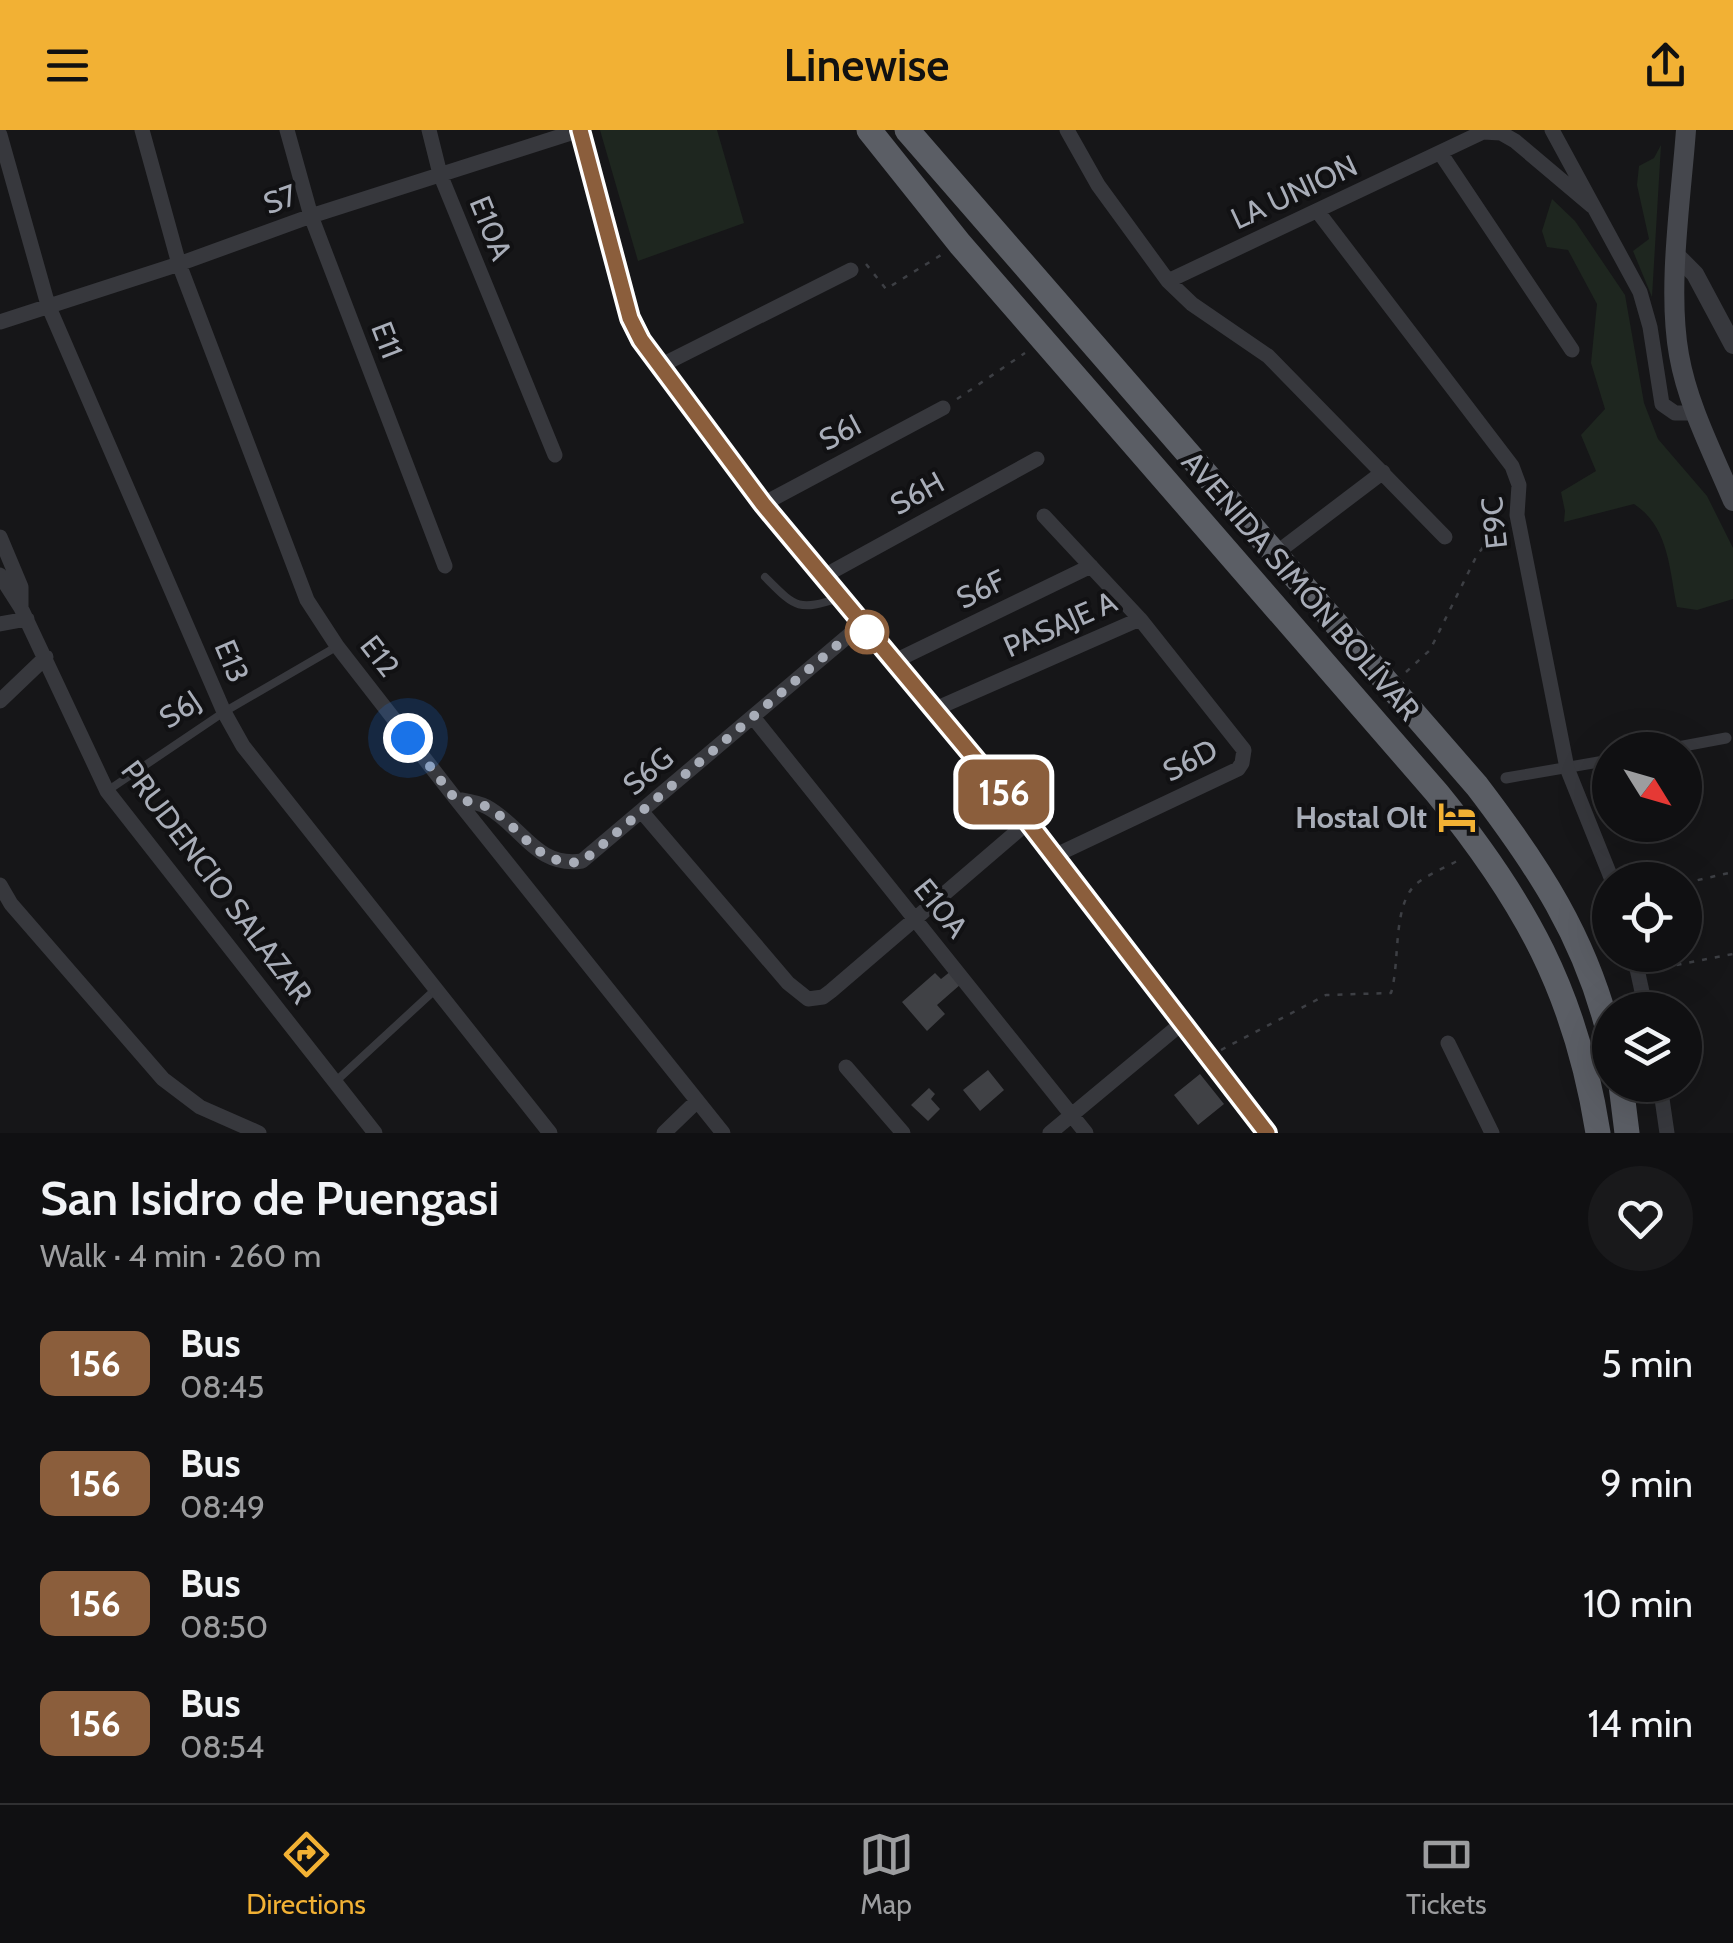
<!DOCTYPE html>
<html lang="en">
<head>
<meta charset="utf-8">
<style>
  body { margin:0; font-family:Cabin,sans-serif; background:#19191b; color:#f1f3f6; height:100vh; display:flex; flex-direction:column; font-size:38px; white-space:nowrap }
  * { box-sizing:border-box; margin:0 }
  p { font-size:32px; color:#9c9d9f }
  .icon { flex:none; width:55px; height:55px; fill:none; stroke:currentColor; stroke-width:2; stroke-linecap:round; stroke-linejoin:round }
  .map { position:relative; height:1003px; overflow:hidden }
  .details { display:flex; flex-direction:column; background:#101012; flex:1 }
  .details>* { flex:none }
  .badge { padding:0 20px; border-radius:15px; font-size:35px; line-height:65px }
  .needle { width:65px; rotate:127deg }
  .controls { position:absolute; left:1592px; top:602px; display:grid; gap:20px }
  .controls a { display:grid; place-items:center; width:110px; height:110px; border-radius:50%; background:#101012; box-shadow:0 10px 40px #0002,0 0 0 2px #303032; font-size:50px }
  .you { position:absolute; width:50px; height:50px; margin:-25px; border:8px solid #fff; border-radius:50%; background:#1a73e8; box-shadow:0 0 0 15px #1a73e833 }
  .map>.badge { position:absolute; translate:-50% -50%; box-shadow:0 0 0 5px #fff }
  .round { display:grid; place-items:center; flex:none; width:105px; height:105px; border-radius:52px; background:#19191b }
  .headline { display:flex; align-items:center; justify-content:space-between; height:170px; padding:0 40px }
  h1 { font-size:48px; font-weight:600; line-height:75px }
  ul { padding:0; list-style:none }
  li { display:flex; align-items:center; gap:30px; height:120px; padding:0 40px }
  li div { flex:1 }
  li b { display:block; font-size:38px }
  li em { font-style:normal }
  li .badge { min-width:110px; font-weight:700; text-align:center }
  header { display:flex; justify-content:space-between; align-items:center; height:130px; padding:0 40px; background:#f2b134; color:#111; font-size:45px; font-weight:600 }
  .menu { display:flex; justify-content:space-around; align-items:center; height:140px; border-top:2px solid #303032; background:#101012; font-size:28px; color:#9c9d9f }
  .menu a { display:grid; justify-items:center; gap:5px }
  .menu .active { color:#f2b134 }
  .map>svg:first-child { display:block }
  .green { fill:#1e261f }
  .building { fill:#404145 }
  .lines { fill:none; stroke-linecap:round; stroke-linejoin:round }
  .path { stroke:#3d3f44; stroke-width:2.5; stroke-dasharray:5 8; stroke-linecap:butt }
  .service { stroke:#37383d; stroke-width:8 }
  .pedestrian { stroke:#37383d; stroke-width:11 }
  .minor { stroke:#37383d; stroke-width:15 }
  .tertiary { stroke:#37383d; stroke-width:18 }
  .secondary { stroke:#45474d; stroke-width:20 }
  .trunk { stroke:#5b5e65; stroke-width:25 }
  .line-casing { stroke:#fff; stroke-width:22 }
  .line { stroke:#8b5e3c; stroke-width:15 }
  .walk { stroke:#a8adb8; stroke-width:10; stroke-dasharray:0 18 }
  .stop-dot { fill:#fff; stroke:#8b5e3c; stroke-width:5 }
  .labels { text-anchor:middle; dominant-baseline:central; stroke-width:8; stroke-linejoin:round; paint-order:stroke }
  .street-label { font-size:30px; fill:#a8adb8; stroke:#111113 }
  .poi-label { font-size:30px; font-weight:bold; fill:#a8adb8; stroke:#111113; text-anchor:end }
</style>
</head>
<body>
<header><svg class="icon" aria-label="menu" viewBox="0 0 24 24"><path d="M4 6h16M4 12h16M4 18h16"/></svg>Linewise<svg class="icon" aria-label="share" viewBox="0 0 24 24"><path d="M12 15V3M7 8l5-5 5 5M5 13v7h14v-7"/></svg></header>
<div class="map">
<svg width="1733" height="1003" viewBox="0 0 1733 1003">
  <rect width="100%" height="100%" fill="#161618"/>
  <!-- green -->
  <path class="green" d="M600,0H717L744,93L638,131Z
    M1661,15L1652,167L1633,121L1649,109L1637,55L1639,36L1654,28Z
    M1552,69L1575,91L1625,165L1644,273L1658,309L1707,366L1733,418V469L1697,480L1677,477C1669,438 1669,397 1634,374L1564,392L1565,381L1561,362L1596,341L1581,305L1605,279L1591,233L1597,174L1568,120L1547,117L1542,101Z"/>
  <!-- building -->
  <path class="building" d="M951,841L961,854L937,875L945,884L927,901L902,872L935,843L941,849Z
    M988,940L1004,960L980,981L963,960Z
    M1200,944L1224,974L1198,995L1174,965Z
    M929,958L935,964L931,969L940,979L928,991L911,975Z"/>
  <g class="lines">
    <!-- path -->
    <path class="path" d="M866,134L886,159L941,125
      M957,269L1025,223
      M1406,542L1430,520L1477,425L1501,395
      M1685,753L1733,742
      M1651,840L1733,824
      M1221,920L1326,865L1391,863C1401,830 1391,770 1420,751C1433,742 1449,736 1462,728"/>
    <!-- service -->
    <path class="service" d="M765,447C796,478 797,481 840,468
      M107,661L224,582L336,517
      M335,952L437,858"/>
    <!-- pedestrian -->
    <path class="pedestrian" d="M1662,620L1726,608
      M1506,648L1610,630"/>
    <!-- minor -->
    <path class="minor" d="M142,0L179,134L307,470L337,516L456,669L723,1003
      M287,0L311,86L445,436
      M429,0L440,44L555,325
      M1067,0L1098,55L1168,151L1192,174L1268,226L1445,407
      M1552,0L1640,162L1650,197L1662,274L1675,283H1695
      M0,5L48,175L224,582L243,616L550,1003
      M1441,24L1572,220
      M1318,82L1512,336L1519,355L1517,385L1567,638L1612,750
      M1168,151L1483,2L1501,3L1515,11L1592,76
      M0,192L179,134L311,86L580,0L630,188L641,210L763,374L1028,692L1267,1003
      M660,236L851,140
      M763,374L943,278
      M1044,386L1140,489L1244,620L1242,633L1238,639L1054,726
      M0,407L21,457V478L107,661L375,1003
      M1275,424L1383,342
      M0,445L21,478
      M824,446L1037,329
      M0,494L27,489
      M895,531L1091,436
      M0,571L46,527
      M935,579L1140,489
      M753,587L1086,1003
      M456,669C467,671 477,672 487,677C522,696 536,738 582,731L861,495
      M642,682L788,853L808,869L823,867L831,861L1028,692
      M0,755L11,774L163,949L200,977L259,1003
      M1634,825L1646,880
      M1448,913L1492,1003
      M846,937L903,1003
      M1660,955L1667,1003
      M664,1003L696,972
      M1050,1003L1181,894"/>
    <!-- tertiary -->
    <path class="tertiary" d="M1677,126L1695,144L1733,215"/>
    <!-- secondary -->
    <path class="secondary" d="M1686,0C1681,69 1667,158 1679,225C1688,276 1713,323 1733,371"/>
    <!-- trunk -->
    <path class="trunk" d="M869,0L960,114L1437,663C1525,771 1576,863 1598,1003
      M907,0L1477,656C1538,736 1586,808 1610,908
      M1621,955L1627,1003"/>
  </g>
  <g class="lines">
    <!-- line casing -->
    <g class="line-casing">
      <path id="line" d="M580,0L630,188L641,210L763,374L1028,692L1267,1003"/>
    </g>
    <!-- line -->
    <use href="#line" class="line"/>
    <!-- walk -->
    <path class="walk" d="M408,608L456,670C467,671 477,672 487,677C521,696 537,738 582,732L861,495L867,502"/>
  </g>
  <!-- icons -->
  <defs>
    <g id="hotel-bare" transform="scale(3)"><path d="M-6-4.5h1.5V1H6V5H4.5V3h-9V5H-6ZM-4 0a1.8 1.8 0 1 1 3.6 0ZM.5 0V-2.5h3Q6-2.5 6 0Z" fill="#f2b134" stroke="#111113" stroke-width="2.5" paint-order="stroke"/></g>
  </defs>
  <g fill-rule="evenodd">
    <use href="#hotel-bare" x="1457" y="687"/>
  </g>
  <!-- markers -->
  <circle class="stop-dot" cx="867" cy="502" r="20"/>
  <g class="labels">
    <!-- street labels -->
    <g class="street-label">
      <text transform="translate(1294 62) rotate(-25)">LA UNION</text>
      <text transform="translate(280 69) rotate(-20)">S7</text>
      <text transform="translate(491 98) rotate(68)">E10A</text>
      <text transform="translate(387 210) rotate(69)">E11</text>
      <text transform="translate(840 302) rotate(-28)">S6I</text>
      <text transform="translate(917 363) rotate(-29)">S6H</text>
      <text transform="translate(1494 393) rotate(-96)">E9C</text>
      <text transform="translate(1301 456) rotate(49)">AVENIDA SIMÓN BOLÍVAR</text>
      <text transform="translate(981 459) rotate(-26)">S6F</text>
      <text transform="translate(1060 494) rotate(-24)">PASAJE A</text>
      <text transform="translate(380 526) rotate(52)">E12</text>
      <text transform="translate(232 531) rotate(67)">E13</text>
      <text transform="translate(180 579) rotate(-34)">S6J</text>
      <text transform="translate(1190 630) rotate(-27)">S6D</text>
      <text transform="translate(648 641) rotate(-41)">S6G</text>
      <text transform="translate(217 752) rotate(53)">PRUDENCIO SALAZAR</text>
      <text transform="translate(941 778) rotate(51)">E10A</text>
    </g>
    <!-- poi labels -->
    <g class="poi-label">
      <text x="1427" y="687">Hostal Olt</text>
    </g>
  </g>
</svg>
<div class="controls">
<a><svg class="needle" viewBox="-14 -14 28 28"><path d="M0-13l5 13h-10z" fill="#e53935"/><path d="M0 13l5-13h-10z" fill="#9c9d9f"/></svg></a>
<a><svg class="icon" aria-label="locate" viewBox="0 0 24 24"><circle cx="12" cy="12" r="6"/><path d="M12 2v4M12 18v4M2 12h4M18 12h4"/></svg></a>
<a><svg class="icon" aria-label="layers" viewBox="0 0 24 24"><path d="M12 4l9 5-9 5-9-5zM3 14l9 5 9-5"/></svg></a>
</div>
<div class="you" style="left:408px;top:608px"></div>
<b class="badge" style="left:1004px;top:662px;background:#8b5e3c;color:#fff">156</b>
</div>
<section class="details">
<div class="headline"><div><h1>San Isidro de Puengasi</h1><p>Walk · 4 min · 260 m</p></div><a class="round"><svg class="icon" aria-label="heart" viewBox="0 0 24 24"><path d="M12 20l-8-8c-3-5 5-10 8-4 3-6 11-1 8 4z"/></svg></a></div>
<ul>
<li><span class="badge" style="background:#8b5e3c;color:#fff">156</span><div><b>Bus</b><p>08:45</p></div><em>5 min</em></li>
<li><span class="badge" style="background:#8b5e3c;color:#fff">156</span><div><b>Bus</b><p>08:49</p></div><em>9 min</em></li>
<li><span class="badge" style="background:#8b5e3c;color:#fff">156</span><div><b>Bus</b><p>08:50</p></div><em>10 min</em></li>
<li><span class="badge" style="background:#8b5e3c;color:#fff">156</span><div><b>Bus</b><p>08:54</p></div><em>14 min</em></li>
</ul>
</section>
<nav class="menu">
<a class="active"><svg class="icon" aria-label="directions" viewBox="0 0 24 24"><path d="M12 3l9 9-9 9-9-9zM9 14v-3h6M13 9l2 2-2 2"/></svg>Directions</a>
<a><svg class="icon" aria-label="map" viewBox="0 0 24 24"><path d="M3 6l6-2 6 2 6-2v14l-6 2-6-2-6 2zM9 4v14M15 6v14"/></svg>Map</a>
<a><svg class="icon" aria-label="tickets" viewBox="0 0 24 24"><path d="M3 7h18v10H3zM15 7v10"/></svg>Tickets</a>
</nav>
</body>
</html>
